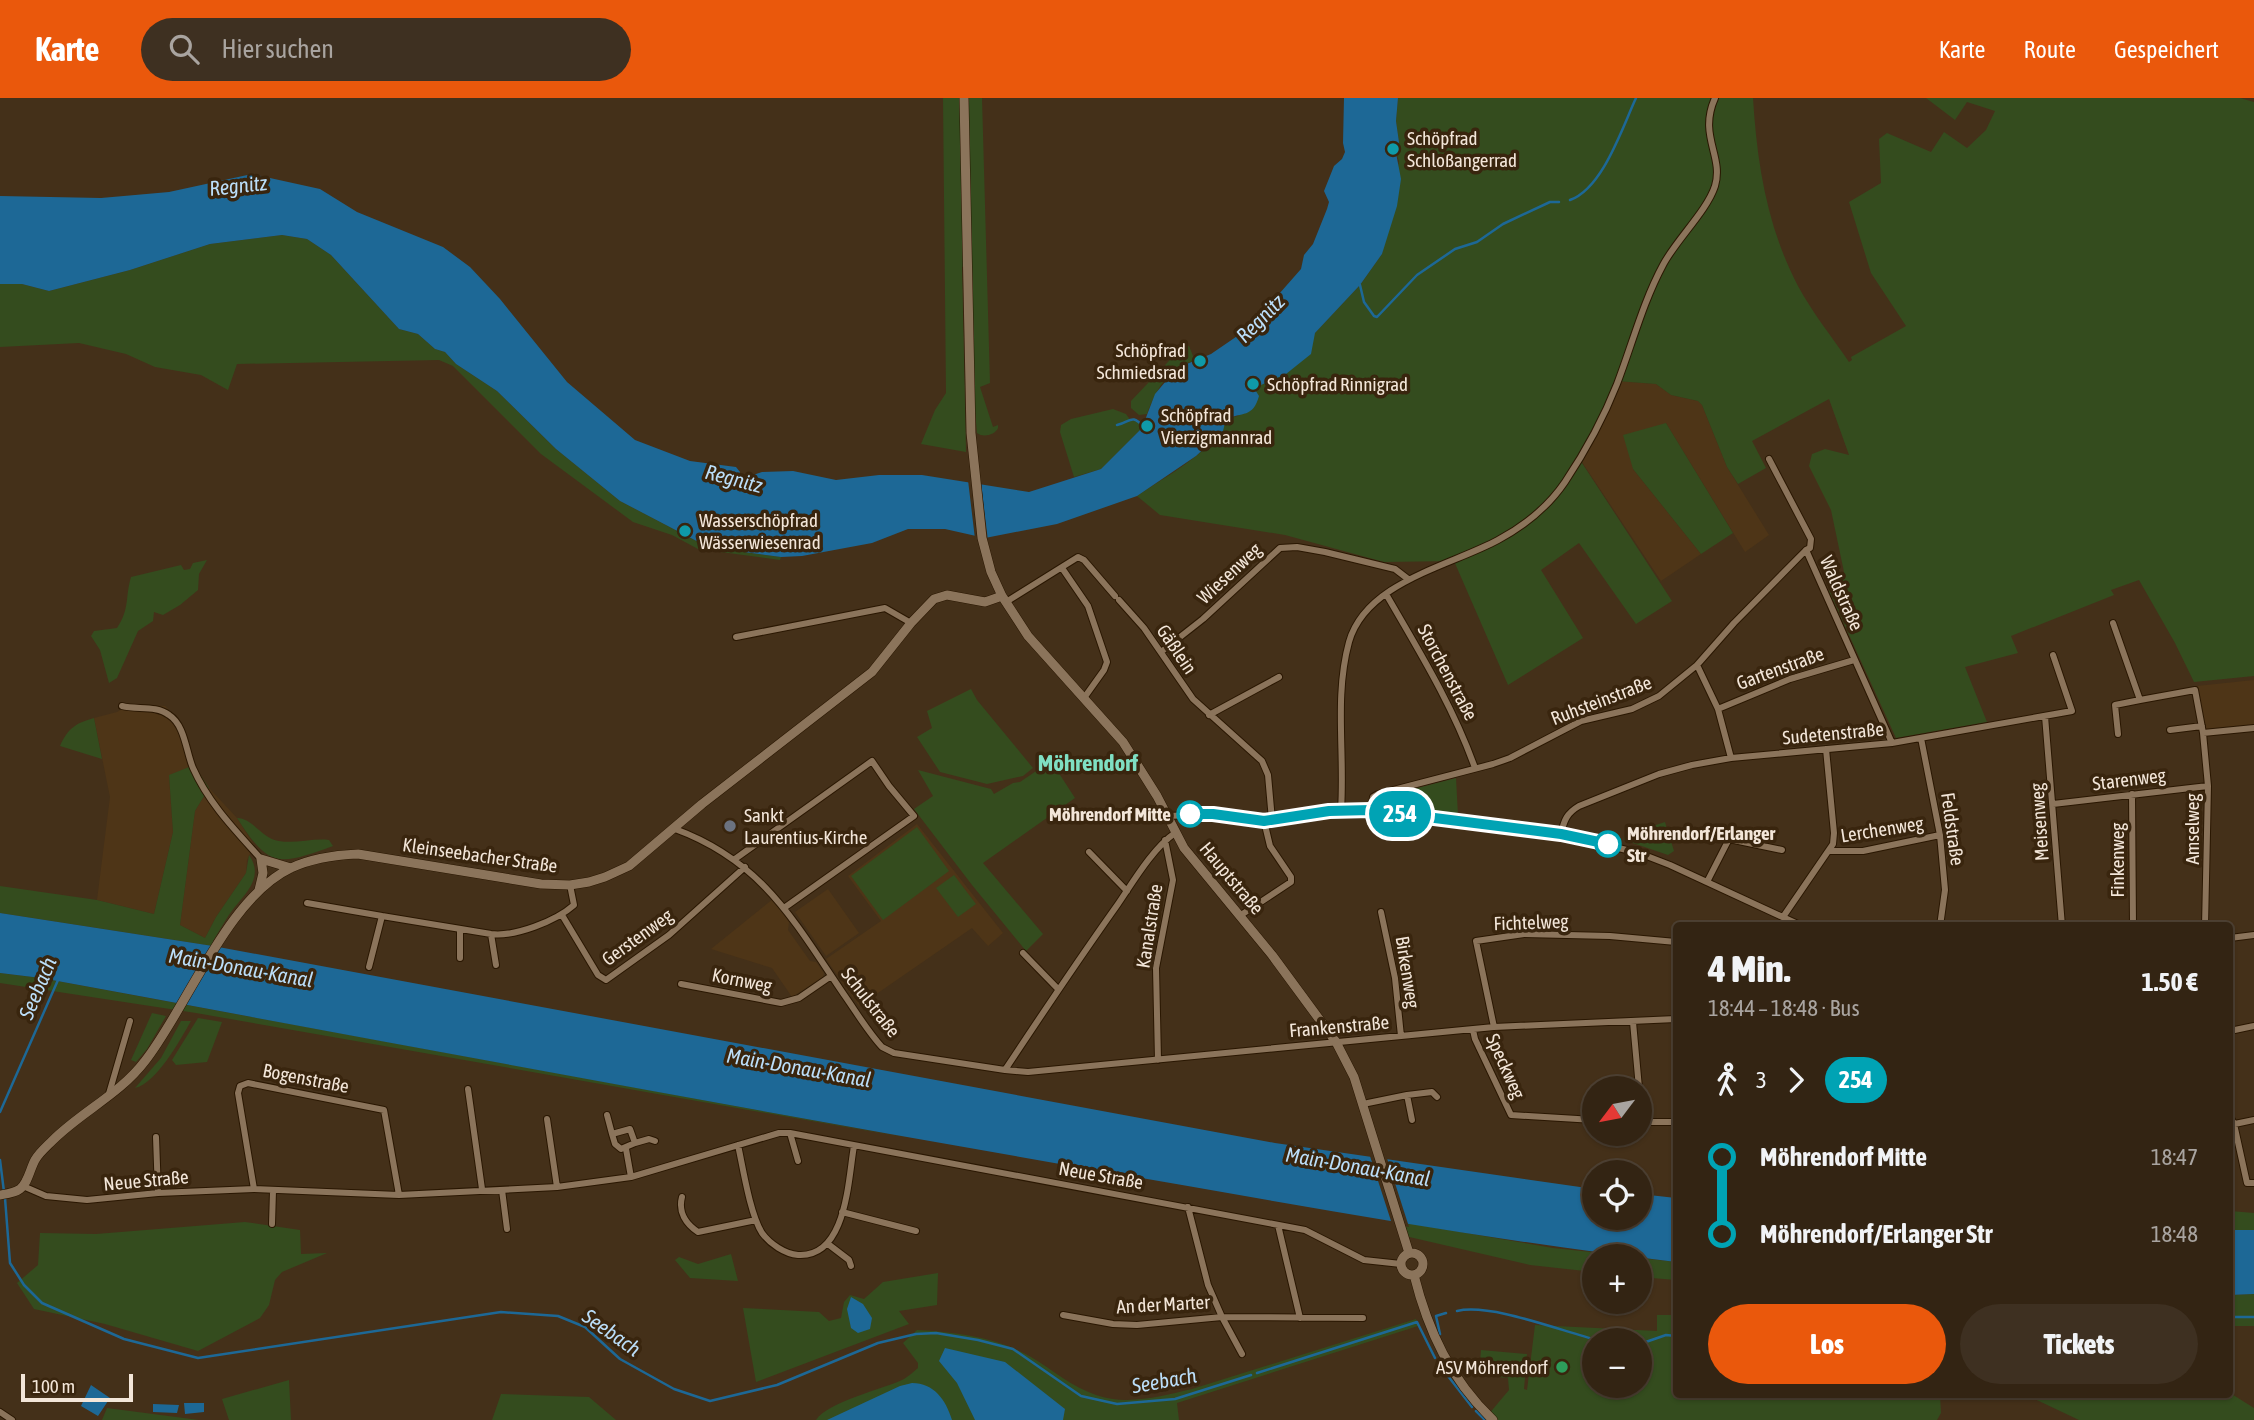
<!DOCTYPE html>
<html lang="de">
<head>
<meta charset="utf-8">
<style>
  body { margin:0; font-family:"Asap Condensed",sans-serif; background:#3e3021; color:#f1f3f6; height:100vh; display:flex; flex-direction:column; font-size:26px; white-space:nowrap }
  * { box-sizing:border-box; margin:0 }
  p { font-size:23px; color:#a9a4a0 }
  .icon { flex:none; width:38px; height:38px; fill:none; stroke:currentColor; stroke-width:2; stroke-linecap:round; stroke-linejoin:round }
  .map { position:relative; flex:1; overflow:hidden }
  .sheet { position:absolute; left:1673px; top:824px; width:560px; height:476px; display:flex; flex-direction:column; background:#332413; border-radius:7px; box-shadow:0 2px 5px #0004,0 0 0 2px #4e4133 }
  .sheet>* { flex:none }
  .badge { padding:0 14px; border-radius:23px; font-size:24px; line-height:46px }
  .needle { width:46px; rotate:238deg }
  .tools { position:absolute; left:1582px; top:978px; display:grid; gap:14px }
  .tools a { display:grid; place-items:center; width:70px; height:70px; border-radius:50%; background:#332413; box-shadow:0 2px 5px #0004,0 0 0 2px #4e4133; font-size:35px }
  .scale { position:absolute; left:21px; bottom:18px; width:112px; box-sizing:border-box; padding-left:7px; border:4px solid #f3e6d9; border-top:0; font-size:19px; line-height:24px; white-space:nowrap; color:#f3e6d9; -webkit-text-stroke:5px #39250e; paint-order:stroke }
  .map>.badge { position:absolute; translate:-50% -50%; box-shadow:0 0 0 4px #fff }
  .legs { display:flex; align-items:center; gap:10px; height:77px; padding:0 35px; font-size:23px }
  .legs p { margin-inline-start:auto }
  .head { display:flex; align-items:center; justify-content:space-between; height:119px; padding:0 35px }
  h1 { font-size:38px; font-weight:800; line-height:52px }
  .primary-button { display:flex; gap:14px; margin-top:auto; padding:14px 35px }
  .primary-button a { flex:1; height:80px; border-radius:42px; background:#ea580c; color:#fff; font-size:28px; font-weight:800; line-height:80px; text-align:center }
  .primary-button a+a { background:#3e3021; color:#f1f3f6 }
  ul { padding:0 35px; list-style:none }
  li { display:flex; align-items:center; gap:24px; height:77px; font-size:26px }
  li i { display:grid; place-items:center; width:10px; height:100%; margin:0 9px; background:currentColor }
  li i::after { content:''; width:18px; height:18px; margin:-9px; border:5px solid; border-radius:50%; background:#332413 }
  li p { margin-inline-start:auto }
  li:first-child i { background:linear-gradient(#0000 50%,currentColor 0) }
  li:last-child i { background:linear-gradient(currentColor 50%,#0000 0) }
  header { display:flex; align-items:center; gap:42px; box-sizing:border-box; height:98px; padding:0 35px; background:#ea580c; color:#fff }
  header strong { font-size:33px }
  nav { display:flex; gap:38px; margin-inline-start:auto; font-size:24px }
  .search { width:490px; height:63px; background:#3e3021; display:flex; align-items:center; gap:18px; box-sizing:border-box; padding:0 24px; border-radius:38px; color:#a9a4a0; font-size:26px }
  .map>svg:first-child { display:block }
  .built { fill:#4e3517 }
  .green { fill:#344c1e; fill-rule:evenodd }
  .water { fill:#1d6896 }
  .pier { fill:#443019 }
  .lines { fill:none; stroke-linecap:round; stroke-linejoin:round }
  .stream { stroke:#1d6896; stroke-width:2.5 }
  .street-casing { stroke:#2a1702; stroke-width:8 }
  .secondary-casing { stroke:#2a1702; stroke-width:10 }
  .street { stroke:#8b745b; stroke-width:6 }
  .secondary { stroke:#8b745b; stroke-width:9 }
  .line-1-casing { stroke:#fff; stroke-width:16 }
  .line-1 { stroke:#00a3b4; stroke-width:10 }
  .culture-dot { fill:#0f9aa8; stroke:#39250e; stroke-width:2.5 }
  .stop-1-dot { fill:#fff; stroke:#00a3b4; stroke-width:3.5 }
  .worship-dot { fill:#6b7280; stroke:#39250e; stroke-width:2.5 }
  .leisure-dot { fill:#2e9e5b; stroke:#39250e; stroke-width:2.5 }
  .labels { text-anchor:middle; dominant-baseline:central; stroke-width:7; stroke-linejoin:round; paint-order:stroke }
  .poi-label { font-size:19px; fill:#f3e6d9; stroke:#39250e; text-anchor:start }
  .street-label { font-size:19px; fill:#f3e6d9; stroke:#39250e }
  .stop-label { font-size:19px; font-weight:bold; fill:#f3e6d9; stroke:#39250e; text-anchor:end }
  .water-label { font-size:21px; font-style:italic; fill:#bbdef9; stroke:#39250e }
  .quarter-label { font-size:23px; font-weight:bold; fill:#7fdfc3; stroke:#39250e }
</style>
</head>
<body>
<header>
<strong>Karte</strong>
<div class="search"><svg class="icon" aria-label="search" viewBox="0 0 24 24"><circle cx="10" cy="10" r="6"/><path d="M15 15l6 6"/></svg>Hier suchen</div>
<nav><a>Karte</a><a>Route</a><a>Gespeichert</a></nav>
</header>
<div class="map">
<svg width="2254" height="1322" viewBox="0 0 2254 1322">
  <rect width="100%" height="100%" fill="#443019"/>
  <!-- built -->
  <path class="built" d="M1616,283L1656,286L1671,297L1698,303L1702,307L1727,369L1769,437L1745,454L1666,325L1633,371L1701,456L1661,483L1582,364Z
    M2254,582V628L2205,632L2197,588Z
    M130,606L165,608L178,621L194,667L169,678L173,734L154,816L97,802L110,699L94,620L117,614Z
    M209,690L237,720L254,747L247,762L246,775L216,819L205,840L180,827L195,713Z
    M917,726L1003,835L988,848L972,830L859,908L826,861L881,823L848,778Z
    M828,791L859,835L826,858L795,814Z
    M773,801L789,824L788,832L810,863L816,864L824,875L823,879L792,899L772,870L711,851Z"/>
  <!-- green -->
  <path class="green" d="M943,0H982L990,285L980,289L993,329L998,327V330C995,337 983,340 977,335L974,302L970,169H962L966,354L921,346L935,312L946,295Z
    M1398,0H1753C1757,65 1767,129 1798,188C1812,214 1832,239 1849,264L1852,262L1851,259L1906,228L1871,175L1849,104L1881,85L1879,41L1887,35L1931,54L1944,34L1967,50L1986,32L1995,13L1967,4L1955,22L1926,0H2240L2254,4V578L2194,584L2175,545L2139,482L2111,492L2114,497L2011,538L2018,555L1965,569L1987,624L1896,640L1829,493L1844,474L1831,412L1809,368L1812,356L1825,351L1849,357L1829,301L1752,343L1766,370L1738,386L1727,369L1702,307L1698,303L1671,297L1656,286L1616,283L1582,365L1672,503L1636,526L1579,445L1541,472L1583,540L1508,587L1454,463L1384,464L1285,437L1160,417L1137,398C1163,380 1218,351 1226,321L1238,318L1253,290L1315,235L1360,187L1382,156L1399,63L1396,55L1399,44L1396,23Z
    M282,137L307,141L331,157L399,231L418,236L435,251L445,254L456,266L497,293L556,351L620,403L708,449L781,459L780,462L698,451L672,437L633,424L541,356L453,268L439,262L237,266L228,292L201,277L155,269L126,256L79,245L0,249V186H22L49,193L130,172L210,146Z
    M1184,247L1189,248L1195,263C1169,267 1155,294 1147,316L1139,317L1131,310V303Z
    M1113,311L1126,316L1131,323H1137L1142,330L1101,371L1074,379L1060,334L1061,327L1071,321Z
    M1666,325L1733,435L1701,456L1633,371L1623,337Z
    M207,462L199,476L198,492L180,507L163,517L154,514L153,523L138,533L117,580L109,585L100,552L91,538L94,533L117,530C130,511 125,499 131,479L181,467L184,472L190,471L193,465Z
    M971,591L977,602L1033,670L1023,678L987,686L940,674L917,639L932,630L927,613Z
    M94,620L102,661L60,648C68,630 76,625 94,620Z
    M1051,663L1075,700L983,765L1043,836L1026,853L972,787L914,711L933,698L918,672L991,691L994,696L1013,685L1020,684Z
    M194,667L209,690L195,713L180,827L205,840L216,819L246,775L249,757C264,778 247,794 234,810C226,820 220,832 213,843V848L0,815V788L97,802L154,816L173,734L169,677Z
    M1456,680L1458,717L1378,708L1376,705L1379,700Z
    M237,720C253,720 262,741 279,743C295,746 313,740 329,742L333,748C278,768 269,770 237,720Z
    M1665,724L1674,753L1668,757L1624,742L1625,737Z
    M917,729L949,773L883,822L851,778Z
    M954,777L976,806L958,819L936,790Z
    M0,875L41,880L914,1041L196,915L0,885Z
    M152,915L166,918L147,951L136,964L131,962Z
    M198,920L222,924L207,964L176,967L172,962Z
    M181,923H191C180,942 157,985 135,990L161,960Z
    M2230,1113L2254,1115V1132H2230Z
    M245,1124L300,1132L301,1156L327,1155L282,1174L275,1182L269,1207L260,1220L198,1253L105,1226L34,1211L17,1185L38,1167L40,1135L96,1136Z
    M1402,1124L1553,1150L1629,1158H1594V1174L1530,1167L1405,1138Z
    M731,1156L738,1183L690,1180L675,1162L679,1159L698,1166Z
    M1640,1160L1676,1164V1182L1640,1179Z
    M938,1175L937,1207L899,1213L909,1226L756,1284L743,1210L819,1214L829,1223L841,1220L844,1204L850,1197L864,1201L883,1184Z
    M2254,1196V1228H2230V1197Z
    M1657,1217H1676V1297H1940L1941,1315L1937,1322H1491L1488,1317L1509,1292L1508,1280L1479,1277L1481,1252L1527,1256L1524,1291L1527,1292L1535,1227L1657,1233ZM1594,1242H1640V1288H1594Z
    M1416,1221L1418,1228L1177,1305L1179,1322H816C827,1304 884,1291 904,1281C909,1278 913,1274 918,1270V1265L903,1245L917,1232C957,1234 996,1239 1031,1259C1053,1272 1072,1289 1096,1297C1127,1308 1162,1298 1192,1291Z
    M289,1282L291,1322H229L222,1301Z
    M2230,1295L2254,1310V1322H2079L2026,1297Z
    M501,1296L589,1299L616,1322H492Z
    M107,1310L199,1322H102Z"/>
  <!-- water -->
  <path class="water" d="M1344,0H1398L1396,23L1399,44L1396,55L1401,81L1397,108L1382,156L1360,187L1315,235L1311,256L1286,276L1254,290L1259,298C1253,320 1242,314 1226,321L1223,333L1196,358L1137,398L1057,426L985,440L945,431H908L872,445L802,458L781,459L708,449L620,403L556,351L497,293L456,266L445,254L435,251L418,236L399,231L331,157L307,141L282,137L210,146L130,172L49,193L22,186H0V98L101,100L169,94L252,76L320,91L357,114L443,149L470,169L500,201L567,284L635,342L690,363L736,369L740,374L739,386L741,388L745,387L753,377L762,374L793,373L836,382L879,377H922L1029,394L1101,371L1142,330L1155,296L1177,270L1211,256L1249,230L1301,171L1304,157L1313,146L1327,111L1329,104L1324,93L1334,68L1342,61L1345,54L1343,45Z
    M0,815L213,848L1275,1045L1594,1091V1120H1640V1096L1676,1100V1164C1486,1142 1292,1106 1101,1073C747,1012 394,945 41,880L0,875Z
    M2230,1132H2254V1196L2230,1197Z
    M851,1199L863,1206L872,1220L870,1231L858,1235L851,1230L847,1211Z
    M945,1250L1005,1264L1065,1311L1063,1322H975L957,1285L939,1263Z
    M912,1285C934,1285 946,1302 952,1322H827L900,1288Z
    M91,1287L110,1300L98,1318L81,1308Z
    M184,1305H204V1314L185,1316Z
    M153,1306L179,1307L177,1315L153,1314Z"/>
  <!-- pier -->
  <path class="pier" d="M968,382L981,384L988,443L975,441Z
    M1369,1055L1386,1057L1409,1129L1392,1126Z"/>
  <g class="lines">
    <!-- stream -->
    <path class="stream" d="M1570,102C1603,90 1622,30 1636,0
      M1360,187L1364,204L1374,218L1377,219L1417,177L1455,151L1477,144L1503,126L1550,104H1559
      M1117,327C1131,324 1131,315 1144,329
      M0,1014L58,882
      M0,1062L4,1094
      M5,1100L10,1165L24,1187L42,1205L124,1241L198,1260L501,1214L558,1218L585,1229L620,1261L674,1291L710,1303L777,1287L878,1245L916,1236L936,1235L978,1242L1013,1251L1081,1298L1117,1306L1175,1301L1251,1277
      M1457,1213C1491,1205 1561,1233 1597,1242
      M2230,1219H2254
      M1440,1236L1436,1218L1446,1215
      M1640,1246L1666,1237L1676,1238
      M1441,1269L1472,1309
      M1257,1275L1417,1224L1435,1260
      M1476,1313L1485,1322"/>
    <!-- street casing -->
    <g class="street-casing">
      <path id="street" d="M1769,361L1811,441L1810,450L1806,452L1892,645
        M1062,470L1088,508L1107,564L1104,572L1084,600
        M1386,496C1419,553 1453,608 1475,670
        M1119,502L1144,530L1193,601L1262,663L1268,677L1272,722
        M1006,504L1078,459L1084,462L1115,498
        M2113,525L2140,602L2195,592L2203,635
        M736,539L885,510L911,525
        M1161,554L1203,521L1280,450L1297,449L1325,454L1395,471L1408,481
        M1697,567L1718,611L1731,660
        M122,608C137,612 156,607 169,617C185,627 186,654 193,670C209,706 236,733 261,761
        M1718,611L1790,581L1854,562
        M1209,617L1279,579
        M2045,618L2062,828
        M2170,632L2202,628
        M2118,636L2115,607L2140,602
        M1921,640L1940,737L1945,792L1940,828
        M2132,696L2133,828
        M2053,706L2208,688
        M1341,712C1345,655 1334,599 1349,544C1366,484 1450,468 1498,442C1524,428 1548,409 1565,384C1585,354 1604,319 1617,286C1632,247 1643,204 1663,167C1676,142 1707,113 1715,88C1724,58 1698,38 1715,0
        M1371,712L1373,699L1378,696L1493,666L1510,660L1581,623L1632,611L1659,598L1697,567L1734,525L1806,452
        M1168,718L1213,716L1264,723L1329,713L1371,712L1561,736L1639,755L1670,767L1802,828
        M675,731C765,764 796,827 847,901C858,917 869,935 882,949L894,955L1005,972C1042,916 1079,861 1118,806C1133,784 1153,750 1175,735
        M1561,736C1564,722 1567,715 1579,708L1659,676L1692,667L1731,660L1892,645L2072,613L2053,557
        M1829,753H1863L1940,737
        M1089,754L1127,793
        M735,761L872,663L889,688L914,718L784,810
        M1707,784L1729,741L1782,752
        M307,805L382,818
        M1381,814L1395,880L1401,938
        M562,817L598,877L606,882L669,837L745,769
        M1241,817L1291,784V779L1270,748L1264,723
        M1783,828V819L1833,746L1834,735L1826,651
        M2205,828L2208,688L2203,635L2254,630
        M491,836L496,867
        M2230,840L2254,837
        M1023,855L1058,891
        M460,860V832
        M369,869L382,818L491,836C515,839 556,823 574,807L570,787
        M681,886L781,905L799,900L831,878
        M1633,924L1639,990
        M1494,929L1476,843L1524,836L1610,838L1676,844
        M1473,932L1475,941L1511,1017L1594,1022
        M2230,933L2254,928
        M1158,962L1156,870L1173,782L1165,742
        M1005,972L1028,974L1494,929L1676,921
        M468,991L482,1091
        M1407,997L1412,1022
        M108,999L130,923
        M1640,1003L1642,1024
        M1363,1006L1407,997L1432,994L1437,999
        M607,1017L612,1036
        M2230,1018L2234,1026L2247,1085H2254
        M547,1021L557,1089
        M1640,1024H1676
        M2230,1027L2254,1022
        M630,1031L635,1045L621,1051L615,1046L612,1036Z
        M790,1035L798,1063
        M156,1039L158,1095
        M635,1045L649,1041L655,1043
        M738,1047C743,1070 750,1116 762,1135C770,1146 785,1156 798,1157C847,1160 848,1081 854,1048
        M626,1051L631,1079
        M23,1088L46,1098L87,1102L158,1095L254,1091L399,1097L557,1089L631,1079L779,1035H790L1305,1132L1364,1162L1401,1166
        M254,1091L238,995L240,988L248,985L384,1012L399,1097
        M502,1092L507,1131
        M682,1099C678,1114 686,1126 698,1134L756,1122
        M1188,1109L1208,1187L1222,1219L1363,1220
        M842,1114L916,1133
        M272,1126L273,1093
        M1278,1127L1300,1220
        M828,1146L849,1162L851,1168
        M1063,1217L1113,1226L1137,1227L1222,1219L1242,1256
        M0,1314L12,1322"/>
    </g>
    <!-- secondary casing -->
    <g class="secondary-casing">
      <path id="secondary" d="M964,0L971,335L982,440L991,474L1002,498L1028,538L1123,644L1157,698L1184,750L1272,857L1336,944L1354,979L1409,1155
        M259,792L263,775L261,761L291,770
        M0,1097C6,1096 15,1095 20,1091C28,1085 30,1071 35,1062C39,1055 46,1049 52,1043C82,1013 119,997 145,963C188,908 227,800 291,770C312,760 335,757 358,756L541,786L570,787L589,784L605,779L629,768L702,706L872,574L911,525L934,501L947,497L985,504L1002,498
        M1401 1166a11 11 0 1 1 22 0a11 11 0 1 1-22 0Z
        M1414,1177C1428,1233 1451,1282 1493,1322"/>
    </g>
    <!-- street -->
    <use href="#street" class="street"/>
    <!-- secondary -->
    <use href="#secondary" class="secondary"/>
  </g>
  <g class="lines">
    <!-- line-1 casing -->
    <g class="line-1-casing">
      <path id="line-1" d="M1190,716H1213L1264,723L1329,713L1371,712L1561,736L1608,746"/>
    </g>
    <!-- line-1 -->
    <use href="#line-1" class="line-1"/>
  </g>
  <!-- markers -->
  <g class="culture-dot">
    <circle cx="1393" cy="51" r="7"/>
    <circle cx="1200" cy="263" r="7"/>
    <circle cx="1253" cy="286" r="7"/>
    <circle cx="1147" cy="328" r="7"/>
    <circle cx="685" cy="433" r="7"/>
  </g>
  <g class="stop-1-dot">
    <circle cx="1190" cy="716" r="12"/>
    <circle cx="1608" cy="746" r="12"/>
  </g>
  <circle class="worship-dot" cx="730" cy="728" r="7"/>
  <circle class="leisure-dot" cx="1562" cy="1269" r="7"/>
  <g class="labels">
    <!-- poi labels -->
    <g class="poi-label">
      <text x="1407" y="40">Schöpfrad<tspan x="1407" dy="22">Schloßangerrad</tspan></text>
      <text x="1186" y="252" text-anchor="end">Schöpfrad<tspan x="1186" dy="22">Schmiedsrad</tspan></text>
      <text x="1267" y="286">Schöpfrad Rinnigrad</text>
      <text x="1161" y="317">Schöpfrad<tspan x="1161" dy="22">Vierzigmannrad</tspan></text>
      <text x="699" y="422">Wasserschöpfrad<tspan x="699" dy="22">Wässerwiesenrad</tspan></text>
      <text x="744" y="717">Sankt<tspan x="744" dy="22">Laurentius-Kirche</tspan></text>
      <text x="1548" y="1269" text-anchor="end">ASV Möhrendorf</text>
    </g>
    <!-- street labels -->
    <g class="street-label">
      <text transform="translate(1229 475) rotate(-43)">Wiesenweg</text>
      <text transform="translate(1842 495) rotate(66)">Waldstraße</text>
      <text transform="translate(1177 551) rotate(56)">Gäßlein</text>
      <text transform="translate(1780 570) rotate(-20)">Gartenstraße</text>
      <text transform="translate(1448 574) rotate(62)">Storchenstraße</text>
      <text transform="translate(1601 602) rotate(-21)">Ruhsteinstraße</text>
      <text transform="translate(1833 635) rotate(-5)">Sudetenstraße</text>
      <text transform="translate(2129 681) rotate(-7)">Starenweg</text>
      <text transform="translate(2039 724) rotate(-94)">Meisenweg</text>
      <text transform="translate(1882 731) rotate(-9)">Lerchenweg</text>
      <text transform="translate(1953 731) rotate(82)">Feldstraße</text>
      <text transform="translate(2192 731) rotate(-90)">Amselweg</text>
      <text transform="translate(480 757) rotate(8)">Kleinseebacher Straße</text>
      <text transform="translate(2117 762) rotate(-90)">Finkenweg</text>
      <text transform="translate(1232 780) rotate(50)">Hauptstraße</text>
      <text transform="translate(1531 824) rotate(-2)">Fichtelweg</text>
      <text transform="translate(1149 828) rotate(-81)">Kanalstraße</text>
      <text transform="translate(637 839) rotate(-36)">Gerstenweg</text>
      <text transform="translate(1408 874) rotate(81)">Birkenweg</text>
      <text transform="translate(742 882) rotate(11)">Kornweg</text>
      <text transform="translate(871 904) rotate(52)">Schulstraße</text>
      <text transform="translate(1339 928) rotate(-5)">Frankenstraße</text>
      <text transform="translate(1506 968) rotate(66)">Speckweg</text>
      <text transform="translate(306 980) rotate(11)">Bogenstraße</text>
      <text transform="translate(1101 1077) rotate(10)">Neue Straße</text>
      <text transform="translate(146 1082) rotate(-5)">Neue Straße</text>
      <text transform="translate(1163 1206) rotate(-3)">An der Marter</text>
    </g>
    <!-- stop labels -->
    <g class="stop-label">
      <text x="1171" y="716">Möhrendorf Mitte</text>
      <text x="1627" y="735" text-anchor="start">Möhrendorf/Erlanger<tspan x="1627" dy="22">Str</tspan></text>
    </g>
    <!-- water labels -->
    <g class="water-label">
      <text transform="translate(238 87) rotate(-6)">Regnitz</text>
      <text transform="translate(1260 220) rotate(-45)">Regnitz</text>
      <text transform="translate(734 380) rotate(15)">Regnitz</text>
      <text transform="translate(241 869) rotate(10)">Main-Donau-Kanal</text>
      <text transform="translate(37 890) rotate(-67)">Seebach</text>
      <text transform="translate(799 969) rotate(10)">Main-Donau-Kanal</text>
      <text transform="translate(1358 1068) rotate(10)">Main-Donau-Kanal</text>
      <text transform="translate(612 1234) rotate(35)">Seebach</text>
      <text transform="translate(1164 1282) rotate(-10)">Seebach</text>
    </g>
    <!-- quarter labels -->
    <g class="quarter-label">
      <text x="1088" y="665">Möhrendorf</text>
    </g>
  </g>
</svg>
<div class="tools">
<a><svg class="needle" viewBox="-14 -14 28 28"><path d="M0-13l5 13h-10z" fill="#e53935"/><path d="M0 13l5-13h-10z" fill="#a9a4a0"/></svg></a>
<a><svg class="icon" aria-label="locate" viewBox="0 0 24 24"><circle cx="12" cy="12" r="6"/><path d="M12 2v4M12 18v4M2 12h4M18 12h4"/></svg></a>
<a>+</a>
<a>−</a>
</div>
<div class="scale">100 m</div>
<b class="badge" style="left:1400px;top:716px;background:#00a3b4;color:#fff">254</b>
<section class="sheet">
<div class="head"><div><h1>4 Min.</h1><p>18:44 – 18:48 · Bus</p></div><b>1.50 €</b></div>
<div class="legs"><svg class="icon" aria-label="walk" viewBox="0 0 24 24"><circle cx="13" cy="4" r="2"/><path d="M13 8l-2 6 4 7M11 14l-3 7M7 12l3-4h3l4 4"/></svg>3<svg class="icon" aria-label="forward" viewBox="0 0 24 24"><path d="M9 5l7 7-7 7"/></svg><b class="badge" style="background:#00a3b4;color:#fff">254</b></div>
<ul>
<li><i style="color:#00a3b4"></i><b>Möhrendorf Mitte</b><p>18:47</p></li>
<li><i style="color:#00a3b4"></i><b>Möhrendorf/Erlanger Str</b><p>18:48</p></li>
</ul>
<div class="primary-button"><a>Los</a><a>Tickets</a></div>
</section>
</div>
</body>
</html>
